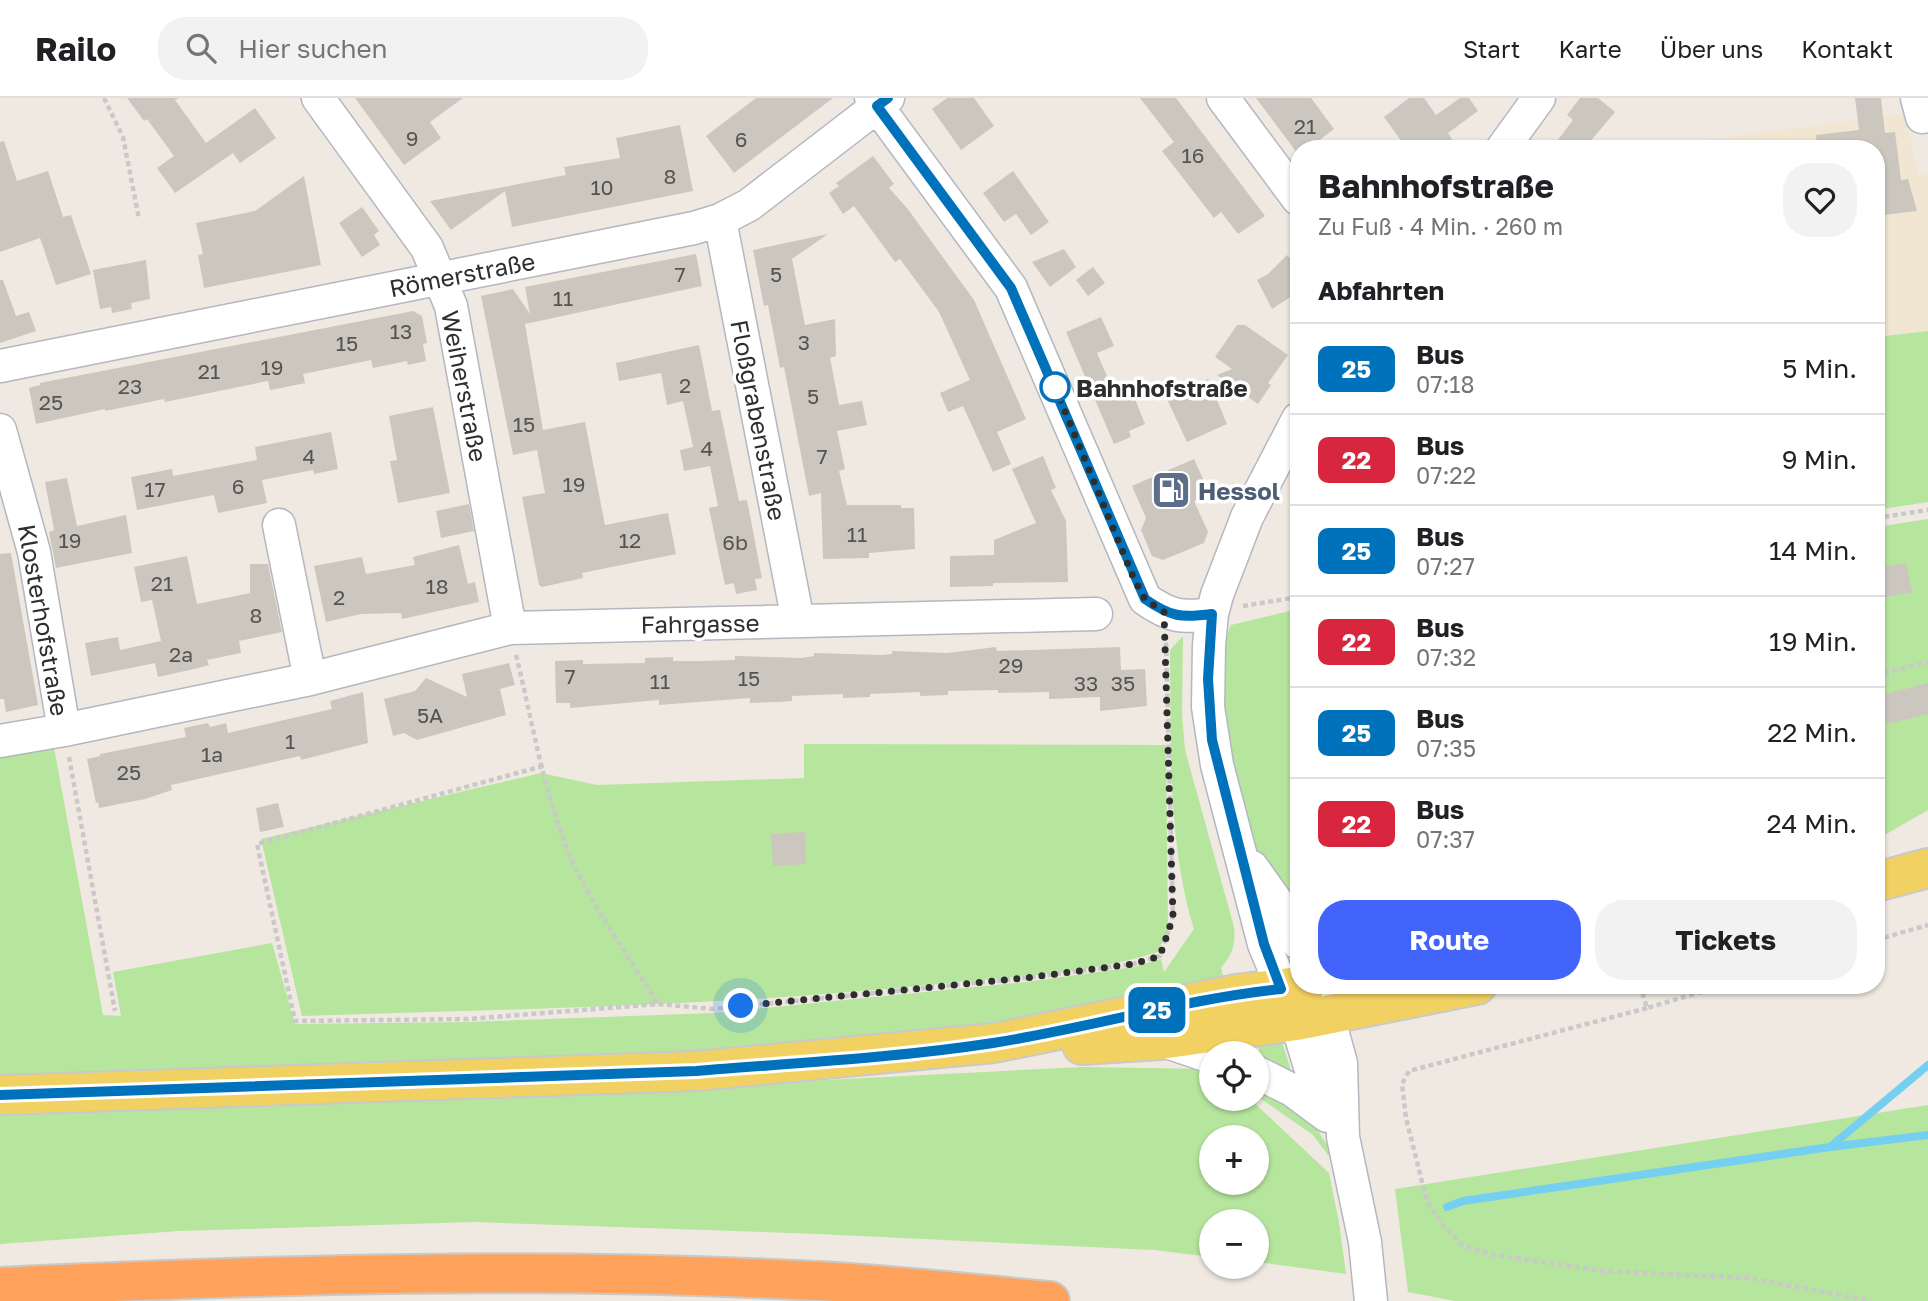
<!DOCTYPE html>
<html lang="de">
<head>
<meta charset="utf-8">
<style>
  body { margin:0; font-family:"Golos Text",sans-serif; background:#f2f2f2; color:#202124; height:100vh; display:flex; flex-direction:column; font-size:26px; white-space:nowrap }
  * { box-sizing:border-box; margin:0 }
  p { font-size:23px; color:#757577 }
  .icon { flex:none; width:38px; height:38px; fill:none; stroke:currentColor; stroke-width:2; stroke-linecap:round; stroke-linejoin:round }
  .map { position:relative; flex:1; overflow:hidden }
  .panel { position:absolute; left:1290px; top:42px; width:595px; height:854px; display:flex; flex-direction:column; background:#fff; border-radius:28px; box-shadow:0 2px 5px #0004 }
  .panel>* { flex:none }
  .badge { padding:0 14px; border-radius:10px; font-size:24px; line-height:46px }
  .fabs { position:absolute; left:1199px; top:943px; display:grid; gap:14px }
  .fabs a { display:grid; place-items:center; width:70px; height:70px; border-radius:50%; background:#fff; box-shadow:0 2px 5px #0004; font-size:35px }
  .you { position:absolute; width:35px; height:35px; margin:-18px; border:5px solid #fff; border-radius:50%; background:#1a73e8; box-shadow:0 0 0 10px #1a73e833 }
  .map>.badge { position:absolute; translate:-50% -50%; box-shadow:0 0 0 4px #fff }
  h2 { padding:0 28px; font-size:26px; line-height:63px }
  .round { display:grid; place-items:center; flex:none; width:74px; height:74px; border-radius:28px; background:#f2f2f2 }
  .overview { display:flex; align-items:center; justify-content:space-between; height:119px; padding:0 28px }
  h1 { font-size:33px; font-weight:700; line-height:52px }
  .action { display:flex; gap:14px; margin-top:auto; padding:14px 28px }
  .action a { flex:1; height:80px; border-radius:28px; background:#4264fb; color:#fff; font-size:28px; font-weight:700; line-height:80px; text-align:center }
  .action a+a { background:#f2f2f2; color:#202124 }
  ul { padding:0; list-style:none }
  li { display:flex; align-items:center; gap:21px; height:91px; padding:0 28px; border-top:2px solid #e0e0e0 }
  li div { flex:1 }
  li b { display:block; font-size:26px }
  li em { font-style:normal }
  li .badge { min-width:77px; font-weight:700; text-align:center }
  header { display:flex; align-items:center; gap:42px; box-sizing:border-box; height:98px; padding:0 35px; background:#fff; border-bottom:2px solid #e0e0e0 }
  header strong { font-size:33px }
  nav { display:flex; gap:38px; margin-inline-start:auto; font-size:24px }
  .search { width:490px; height:63px; background:#f2f2f2; display:flex; align-items:center; gap:18px; box-sizing:border-box; padding:0 24px; border-radius:28px; color:#757577; font-size:26px }
  .map>svg:first-child { display:block }
  .education { fill:#f0e6d1 }
  .green { fill:#b6e59e; fill-rule:evenodd }
  .lines { fill:none; stroke-linecap:round; stroke-linejoin:round }
  .stream { stroke:#75cff0; stroke-width:8 }
  .building { fill:#cbc7bf }
  .minor-casing { stroke:#b4b7c1; stroke-width:35 }
  .major-casing { stroke:#c9c9c9; stroke-width:42 }
  .highway-casing { stroke:#c9c9c9; stroke-width:42 }
  .path { stroke:#c9c9c9; stroke-width:4.5; stroke-dasharray:5 3.5; stroke-linecap:butt }
  .minor { stroke:#fff; stroke-width:32 }
  .major { stroke:#f2d163; stroke-width:38 }
  .highway { stroke:#ffa35c; stroke-width:38 }
  .line-casing { stroke:#fff; stroke-width:16 }
  .line { stroke:#0072bc; stroke-width:10 }
  .walk { stroke:#2e2e2e; stroke-width:7; stroke-dasharray:0 12.6 }
  .stop-dot { fill:#fff; stroke:#0072bc; stroke-width:3.5 }
  .labels { text-anchor:middle; dominant-baseline:central; stroke-width:7; stroke-linejoin:round; paint-order:stroke }
  .number-label { font-size:21px; fill:#555452 }
  .street-label { font-size:24px; fill:#2e2e2e; stroke:#fff }
  .stop-label { font-size:24px; font-weight:bold; fill:#2e2e2e; stroke:#fff; text-anchor:start }
  .service-label { font-size:24px; font-weight:bold; fill:#4e5e75; stroke:#fff; text-anchor:start }
</style>
</head>
<body>
<header>
<strong>Railo</strong>
<div class="search"><svg class="icon" aria-label="search" viewBox="0 0 24 24"><circle cx="10" cy="10" r="6"/><path d="M15 15l6 6"/></svg>Hier suchen</div>
<nav><a>Start</a><a>Karte</a><a>Über uns</a><a>Kontakt</a></nav>
</header>
<div class="map">
<svg width="1928" height="1203" viewBox="0 0 1928 1203">
  <rect width="100%" height="100%" fill="#efe9e1"/>
  <!-- education -->
  <path class="education" d="M1905,16L1919,77L1928,76V233L1876,239V51H1693L1698,43Z"/>
  <!-- green -->
  <path class="green" d="M1928,233V404L1876,412V239Z
    M1928,421V712L1876,742V429Z
    M1298,511V812C1286,797 1266,780 1257,763C1233,714 1208,576 1231,527Z
    M1183,538L1182,617L1185,652L1234,829C1236,847 1232,857 1221,870L1225,885L1016,927L794,952L0,982V652L53,644L103,917L121,918L113,874L272,845L295,926L468,924L713,915L1026,884L1133,869L1161,861L1164,874L1194,831C1167,744 1171,642 1170,552Z
    M804,646L1166,647L1168,830L1158,854C1090,876 1009,879 938,886C726,908 514,911 302,918L261,741L541,675L597,687L804,680Z
    M1281,941L1292,975L1258,964L1259,946Z
    M1081,969L1210,971L1211,1001H1250L1329,1075L1339,1125L1346,1176L1257,1164L1256,1124H1211V1159L1154,1152L818,1136L474,1124L179,1133L0,1146V1012L691,989ZM1211,1040H1256V1085H1211Z
    M1257,985L1313,1025L1332,1055L1328,1057L1313,1037L1257,998Z
    M1928,1007V1203H1455L1408,1194L1395,1091Z"/>
  <g class="lines">
    <!-- stream -->
    <path class="stream" d="M1830,1049L1928,1037
      M1447,1109L1463,1103L1830,1049L1928,967"/>
  </g>
  <!-- building -->
  <path class="building" d="M127,0H179L175,2L206,45L255,10L276,40L240,65L233,55L175,95L157,70L174,58L147,21L144,23Z
    M355,0H463L430,24L441,40L404,67Z
    M756,0H833L734,75L706,38Z
    M947,0H974L994,28L961,52L932,11Z
    M1140,0H1176L1265,118L1238,136L1221,114L1214,120L1162,53L1174,44Z
    M1256,0H1311L1334,31L1308,51H1298V56Z
    M1409,0H1424L1436,17L1460,0H1469L1478,13L1448,35L1452,41L1438,51H1407L1384,19Z
    M1580,0H1598L1615,14L1584,51H1551L1573,22L1567,17Z
    M1855,0H1881L1885,35L1895,34L1901,82L1908,81L1917,113L1876,118V51H1817L1816,37L1859,32Z
    M680,27L693,93L512,129L505,93L451,132L430,103L566,77L564,69L620,60L616,40Z
    M4,43L17,83L48,73L63,119L71,117L91,176L56,187L40,140L0,154V44Z
    M873,58L894,86L889,90L907,110L974,202L1026,321L997,334L1011,366L993,374L963,308L948,314L940,295L970,282L939,214L900,161L895,164L854,108L843,116L829,95L839,88L836,85Z
    M1013,73L1049,124L1031,137L1016,116L1004,124L983,95Z
    M304,78L321,167L204,190L198,157L203,156L196,125L255,113Z
    M362,109L379,133L374,137L380,147L362,159L339,125Z
    M828,136L792,161L805,227L835,221L836,258L830,260L839,307L862,303L867,327L837,333L845,371L839,373L847,407H901V410H914L915,451L869,455V460L823,461L821,395L809,398L784,269L780,270L768,207L764,208L753,152Z
    M1064,151L1076,169L1050,189L1032,164Z
    M696,156L702,188L525,226L543,332L585,324L605,427L668,415L676,456L582,475L583,480L542,489L539,487L522,399L545,395L537,352L513,357L481,198L513,191L530,216L525,189Z
    M1287,157L1298,169V194L1272,211L1257,182L1268,176Z
    M146,162L150,201L131,205L132,211L112,215L111,209L100,211L93,172Z
    M1093,169L1105,185L1088,198L1076,182Z
    M0,182H3L16,218L29,214L36,233L0,245Z
    M413,213L422,218L427,245L423,246L426,263L408,267L407,263L373,270L371,262L303,276L305,285L286,289L270,292L268,283L165,304L164,301L105,313V311L36,326L29,290L40,287V285Z
    M1101,219L1114,248L1097,255L1112,290L1129,286L1145,326L1129,333L1131,339L1114,346L1066,234Z
    M1237,227H1245L1288,257L1268,285L1271,287L1258,306L1217,277L1232,271L1215,259Z
    M699,247L712,313L720,312L739,403L747,402L762,480L755,481L757,492L736,496L734,485L725,487L714,435L709,410L718,408L710,368L684,373L680,352L693,349L683,303L667,307L661,275L619,283L616,265Z
    M1208,281L1227,326L1187,344L1166,299Z
    M433,309L450,395L398,405L390,363L397,362L389,318Z
    M331,334L338,371L314,376L313,372L262,382L267,405L218,415L214,397L137,412L131,379L172,371L173,378L257,362L255,349Z
    M1043,358L1056,390L1051,392L1066,423L1068,484L993,485V488L950,489V458L994,457V442L1036,425L1012,371Z
    M1194,361L1210,396L1194,403L1208,434L1204,445L1163,462L1152,458L1141,432L1146,420L1132,388Z
    M67,380L77,428L126,417L132,455L56,470L49,434L54,432L45,384Z
    M469,406L474,433L441,440L436,413Z
    M459,447L468,486L475,484L479,504L402,521L401,515L361,516L326,524L314,468L362,459L366,476L415,467L413,459Z
    M11,455L38,607L6,614L4,601H0V456Z
    M187,458L197,506L250,495V466H268L282,534L239,543L241,555L207,562L209,567L194,571L158,579L155,565L91,578L85,545L118,539L120,552L161,543L152,502L141,504L134,469Z
    M1906,465L1912,494L1876,501V470Z
    M996,549L997,553L1120,549L1121,572L1145,571L1147,608L1100,613V599L1049,601V594L998,595V592L948,593V597L920,598V594L870,596V599L843,600V596L792,598V603L778,604L750,605V600L659,607V602L570,610V605H556L555,563L583,562V566L645,565V560L673,559V563H701L735,562V558L802,560L814,558V555L881,557L892,556V553L947,555Z
    M509,565L515,587L500,591L506,617L417,642L404,635L393,638L384,601L415,593L426,580L467,599L462,576Z
    M1928,585V616L1887,626L1879,598Z
    M363,594L368,645L301,662L300,658L171,687L172,692L145,701L99,710L98,704L96,705L87,661L100,658V656L186,639L184,630L208,625L210,629L226,625L228,635L332,611L330,603Z
    M278,705L284,729L260,734L256,710Z
    M805,734L806,766L773,768L771,736Z"/>
  <g class="lines">
    <!-- minor casing -->
    <g class="minor-casing">
      <path id="minor" d="M318,0L427,150L451,208L510,530
        M871,0L1011,190L1145,501C1171,519 1181,520 1212,516
        M1223,0L1298,101
        M1917,0L1922,19L1928,18
        M1502,51L1539,0
        M720,122L798,523
        M0,268L694,130L720,122L749,107L888,0
        M1298,321L1247,419L1217,497L1212,516L1209,547L1208,609L1217,667L1264,846L1296,923L1324,1014
        M0,332L34,454L64,632
        M279,427L310,581
        M0,643L64,632L310,581L510,530L1096,516
        M1252,769L1289,821L1298,845
        M1319,896L1328,918L1341,965L1343,1039L1365,1144L1371,1203
        M1161,942L1211,959
        M1256,974L1292,992L1327,1018"/>
    </g>
    <!-- major casing -->
    <g class="major-casing">
      <path id="major" d="M1876,784L1928,770
        M1082,947L1160,942L1296,923L1477,887
        M0,997L696,973L994,945L1236,896L1306,887"/>
    </g>
    <!-- highway casing -->
    <g class="highway-casing">
      <path id="highway" d="M0,1189C272,1176 546,1169 818,1183C896,1187 973,1196 1050,1203"/>
    </g>
    <!-- path -->
    <path class="path" d="M104,0L123,39L139,121
      M1876,420L1928,412
      M1243,508L1298,499
      M516,557C532,621 542,687 566,748C588,804 627,855 658,906
      M1876,577L1928,564
      M69,659L115,913
      M543,668L257,746L295,923L468,921L658,906L713,911L1025,880L1133,866L1160,858L1173,819L1166,542
      M1876,842L1928,827
      M1640,887L1647,910L1725,887
      M1647,910L1409,973L1402,986L1406,1020L1427,1104L1443,1127L1462,1147L1494,1157L1604,1173L1749,1180L1871,1203"/>
    <!-- minor -->
    <use href="#minor" class="minor"/>
    <!-- major -->
    <use href="#major" class="major"/>
    <!-- highway -->
    <use href="#highway" class="highway"/>
  </g>
  <g class="lines">
    <!-- line casing -->
    <g class="line-casing">
      <path id="line" d="M0,997L696,973C795,965 895,960 993,945C1090,930 1184,901 1281,891L1264,846L1212,642L1208,581L1212,516C1181,520 1171,519 1145,501L1011,190L877,8L888,0"/>
    </g>
    <!-- line -->
    <use href="#line" class="line"/>
    <!-- walk -->
    <path class="walk" d="M741,908L1025,880L1133,866L1160,858L1173,819L1164,514L1145,501L1134,481L1055,289"/>
  </g>
  <!-- icons -->
  <defs>
    <g id="fuel-square" transform="scale(2.0125)"><rect x="-9" y="-9" width="18" height="18" rx="4" fill="#5c6f8a" stroke="#fff"/><path d="M-5.5-6h7V0h2V4h1.3V-2.5L3-4.5l.8-.8L6-3V5H2.5V1h-1V6h-7ZM-4.2-4.7v3.2H.2V-4.7Z" fill="#fff"/></g>
  </defs>
  <g fill-rule="evenodd">
    <use href="#fuel-square" x="1171" y="392"/>
  </g>
  <!-- markers -->
  <circle class="stop-dot" cx="1055" cy="289" r="14"/>
  <g class="labels">
    <!-- number labels -->
    <g class="number-label">
      <text x="1305" y="28">21</text>
      <text x="412" y="40">9</text>
      <text x="741" y="41">6</text>
      <text x="1193" y="57">16</text>
      <text x="670" y="78">8</text>
      <text x="602" y="89">10</text>
      <text x="680" y="176">7</text>
      <text x="776" y="176">5</text>
      <text x="563" y="200">11</text>
      <text x="401" y="233">13</text>
      <text x="804" y="244">3</text>
      <text x="347" y="245">15</text>
      <text x="272" y="269">19</text>
      <text x="209" y="273">21</text>
      <text x="685" y="287">2</text>
      <text x="130" y="288">23</text>
      <text x="813" y="298">5</text>
      <text x="51" y="304">25</text>
      <text x="524" y="326">15</text>
      <text x="707" y="350">4</text>
      <text x="309" y="358">4</text>
      <text x="822" y="358">7</text>
      <text x="574" y="386">19</text>
      <text x="238" y="388">6</text>
      <text x="155" y="391">17</text>
      <text x="857" y="436">11</text>
      <text x="70" y="442">19</text>
      <text x="630" y="442">12</text>
      <text x="735" y="444">6b</text>
      <text x="162" y="485">21</text>
      <text x="437" y="488">18</text>
      <text x="339" y="499">2</text>
      <text x="256" y="517">8</text>
      <text x="181" y="556">2a</text>
      <text x="1011" y="567">29</text>
      <text x="570" y="578">7</text>
      <text x="749" y="580">15</text>
      <text x="660" y="583">11</text>
      <text x="1086" y="585">33</text>
      <text x="1123" y="585">35</text>
      <text x="430" y="617">5A</text>
      <text x="290" y="643">1</text>
      <text x="212" y="656">1a</text>
      <text x="129" y="674">25</text>
    </g>
    <!-- street labels -->
    <g class="street-label">
      <text transform="translate(462 176) rotate(-11)">Römerstraße</text>
      <text transform="translate(465 288) rotate(79)">Weiherstraße</text>
      <text transform="translate(759 322) rotate(79)">Floßgrabenstraße</text>
      <text transform="translate(44 522) rotate(80)">Klosterhofstraße</text>
      <text transform="translate(700 525) rotate(-1)">Fahrgasse</text>
    </g>
    <!-- stop labels -->
    <g class="stop-label">
      <text x="1076" y="289">Bahnhofstraße</text>
    </g>
    <!-- service labels -->
    <g class="service-label">
      <text x="1198" y="392">Hessol</text>
    </g>
  </g>
</svg>
<div class="fabs">
<a><svg class="icon" aria-label="locate" viewBox="0 0 24 24"><circle cx="12" cy="12" r="6"/><path d="M12 2v4M12 18v4M2 12h4M18 12h4"/></svg></a>
<a>+</a>
<a>−</a>
</div>
<div class="you" style="left:741px;top:908px"></div>
<b class="badge" style="left:1157px;top:912px;background:#0072bc;color:#fff">25</b>
<section class="panel">
<div class="overview"><div><h1>Bahnhofstraße</h1><p>Zu Fuß · 4 Min. · 260 m</p></div><a class="round"><svg class="icon" aria-label="heart" viewBox="0 0 24 24"><path d="M12 20l-8-8c-3-5 5-10 8-4 3-6 11-1 8 4z"/></svg></a></div>
<h2>Abfahrten</h2>
<ul>
<li><span class="badge" style="background:#0072bc;color:#fff">25</span><div><b>Bus</b><p>07:18</p></div><em>5 Min.</em></li>
<li><span class="badge" style="background:#d7263d;color:#fff">22</span><div><b>Bus</b><p>07:22</p></div><em>9 Min.</em></li>
<li><span class="badge" style="background:#0072bc;color:#fff">25</span><div><b>Bus</b><p>07:27</p></div><em>14 Min.</em></li>
<li><span class="badge" style="background:#d7263d;color:#fff">22</span><div><b>Bus</b><p>07:32</p></div><em>19 Min.</em></li>
<li><span class="badge" style="background:#0072bc;color:#fff">25</span><div><b>Bus</b><p>07:35</p></div><em>22 Min.</em></li>
<li><span class="badge" style="background:#d7263d;color:#fff">22</span><div><b>Bus</b><p>07:37</p></div><em>24 Min.</em></li>
</ul>
<div class="action"><a>Route</a><a>Tickets</a></div>
</section>
</div>
</body>
</html>
